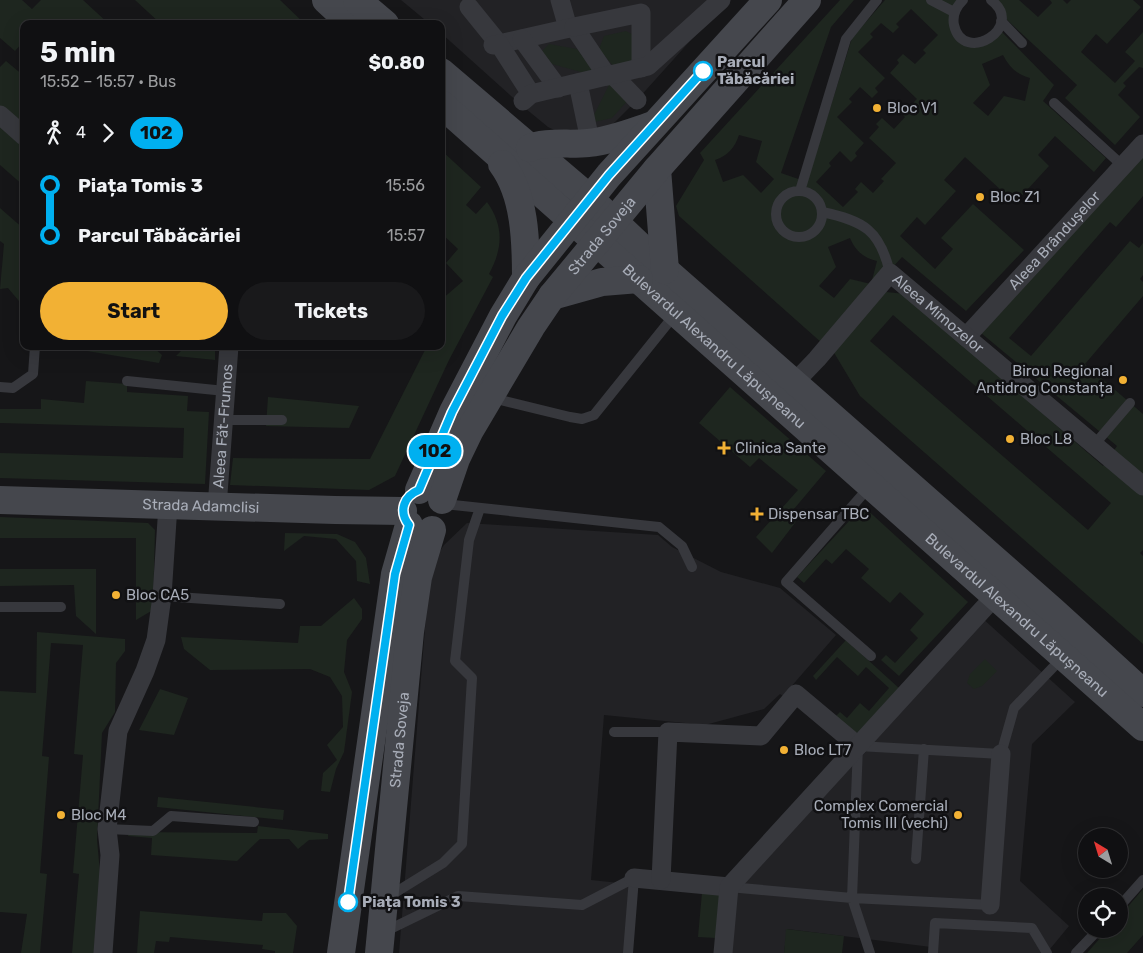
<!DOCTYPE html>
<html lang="en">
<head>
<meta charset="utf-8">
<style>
  body { margin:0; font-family:Rubik,sans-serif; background:#19191b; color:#f1f3f6; height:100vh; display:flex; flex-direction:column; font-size:19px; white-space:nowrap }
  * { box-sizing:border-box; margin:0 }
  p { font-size:16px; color:#9c9d9f }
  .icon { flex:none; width:28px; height:28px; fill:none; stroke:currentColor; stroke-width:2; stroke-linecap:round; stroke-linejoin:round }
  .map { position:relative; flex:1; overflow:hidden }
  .side { position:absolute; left:20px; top:20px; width:425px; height:330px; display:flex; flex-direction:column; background:#101012; border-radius:10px; box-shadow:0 5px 20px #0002,0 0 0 1px #303032 }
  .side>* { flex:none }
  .badge { padding:0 10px; border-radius:16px; font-size:18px; line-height:32px }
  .needle { width:32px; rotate:322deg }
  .fabs { position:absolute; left:1078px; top:828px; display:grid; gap:10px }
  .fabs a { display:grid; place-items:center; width:50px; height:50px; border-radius:50%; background:#101012; box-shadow:0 5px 20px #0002,0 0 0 1px #303032; font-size:25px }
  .map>.badge { position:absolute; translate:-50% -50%; box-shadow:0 0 0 2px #fff }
  .legs { display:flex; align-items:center; gap:8px; height:55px; padding:0 20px; font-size:16px }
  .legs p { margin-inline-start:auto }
  .overview { display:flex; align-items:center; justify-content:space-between; height:85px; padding:0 20px }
  h1 { font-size:28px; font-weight:700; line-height:38px }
  .action { display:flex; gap:10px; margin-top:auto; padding:10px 20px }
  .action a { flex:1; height:58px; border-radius:30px; background:#f2b134; color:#111; font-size:20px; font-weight:700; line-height:58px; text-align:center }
  .action a+a { background:#19191b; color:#f1f3f6 }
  ul { padding:0 20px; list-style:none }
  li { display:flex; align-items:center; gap:18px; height:50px; font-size:19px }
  li i { display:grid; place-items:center; width:8px; height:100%; margin:0 6px; background:currentColor }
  li i::after { content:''; width:12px; height:12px; margin:-6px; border:4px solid; border-radius:50%; background:#101012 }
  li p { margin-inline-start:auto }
  li:first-child i { background:linear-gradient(#0000 50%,currentColor 0) }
  li:last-child i { background:linear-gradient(currentColor 50%,#0000 0) }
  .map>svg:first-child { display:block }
  .built { fill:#222225 }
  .green { fill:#1e261f; fill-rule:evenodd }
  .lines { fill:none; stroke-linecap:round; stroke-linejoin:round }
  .lane { stroke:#37383d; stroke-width:10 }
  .street { stroke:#37383d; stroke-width:19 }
  .secondary { stroke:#45474d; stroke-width:28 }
  .line-1-casing { stroke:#fff; stroke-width:11 }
  .line-1 { stroke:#00b0f0; stroke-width:8 }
  .stop-1-dot { fill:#fff; stroke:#00b0f0; stroke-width:2.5 }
  .poi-dot { fill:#f2b134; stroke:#111113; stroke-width:2 }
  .labels { text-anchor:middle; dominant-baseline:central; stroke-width:5; stroke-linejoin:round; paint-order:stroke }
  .stop-label { font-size:15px; font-weight:bold; fill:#a8adb8; stroke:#111113; text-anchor:start }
  .poi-label { font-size:15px; fill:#a8adb8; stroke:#111113; text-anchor:start }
  .street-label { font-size:15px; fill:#a8adb8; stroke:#111113 }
</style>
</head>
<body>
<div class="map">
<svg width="1143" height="953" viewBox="0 0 1143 953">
  <rect width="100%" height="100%" fill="#161618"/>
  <!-- built -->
  <path class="built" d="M401,0H727L637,100L607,130L567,136L548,127L520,104L441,33V24H430Z
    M467,523L658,535L672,547L721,572L780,588L836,635L783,696L780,694L764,709L705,725L604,715L591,880L629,884L624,953H399L430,566L444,545Z
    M981,617L1075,702L1032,744L1020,881L1069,926L1050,949L1049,953H931V947L787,929L784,953H727L733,890Z"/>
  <!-- green -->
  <path class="green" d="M0,0H22L32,9L41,0H83L109,24H24V41L15,51L0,38Z
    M135,0H280L305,24H161Z
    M840,0H854L831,27L781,173L807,182L852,38L885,0H959L951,23L963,42L1001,31L1054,85L1043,101L1106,158L1094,172L1055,136L1038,155L1049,166L1015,203L965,157L944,180L956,191L925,225L917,217L900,236L935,269L953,249L941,238L973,204L1024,250L966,311L902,257L823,344L679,216L676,206L704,160L700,153ZM911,9L938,35L923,50L926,53L915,64L903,54L897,60L899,63L890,73L917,99L902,114L905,117L894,129L882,118L876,124L879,127L869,138L896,163L881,179L884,181L873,193L861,182L855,189L858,192L843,207L816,182L831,166L829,163L840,151L851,162L857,156L855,153L864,143L837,117L852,102L849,99L860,87L872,98L878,92L875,88L885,78L858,52L873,37L870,34L881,23L893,33L899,27L896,24ZM1003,55C1009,67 1017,75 1030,78L1025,101L1004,96L988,116L973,103L990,85L982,64ZM739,135L762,141L756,162L774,179L761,193L743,175L723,182L715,160C728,156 735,147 739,135ZM850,238C855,250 863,258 877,261L871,284L850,279L834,298L819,286L836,267L828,247Z
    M994,0H1019L1038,17L1052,3L1050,0H1063L1067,4L1071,0H1133L1141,7L1107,44L1096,34L1081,52L1115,83L1135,61L1125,52L1143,32V68L1139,67L1123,83L1126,86L1118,95L1140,117L1115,145L1065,98L1077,85L1004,17Z
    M626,31L637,37L636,65L615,68L599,49L604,36Z
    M549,44L577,49L592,69L588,74L552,64L542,51Z
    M6,61L24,76V186L0,165V67Z
    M610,83L630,98L612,118L590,123Z
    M441,150L481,187L466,205L476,214L487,202C504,226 503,248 489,274L493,277L449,360L395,476L369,490L230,485L233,458L370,459L427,346H441V300L463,281L446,263L458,249L441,233Z
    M1143,153V196L1116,227L1110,222L1009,338L1031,356L1130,241L1139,248L1143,243V275L1140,279L1143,282V296L1085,364L1143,414V550L1140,553L1143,556V644L860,396L833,351L886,292L905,294L1103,466L1117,446L981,333ZM893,315L1111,503L1088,530L870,341Z
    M0,208L24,229V307L8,288L0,289L4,244L0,241Z
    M84,346H152L162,355L159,363L81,350Z
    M186,346H215V360L176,356Z
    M86,381L127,384V392L188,396L187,411L209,412L205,484L0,478V453L183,458L184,428L0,423V409H41V399L84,403Z
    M730,387L826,471L794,509L801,515L772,553L756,537L798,490L759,458L750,467L699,423Z
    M268,397L359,406L349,428L266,426Z
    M863,506L968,602L899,676L881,660L886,655L895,663L918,638L910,630L924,614L900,592L890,603L861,578L869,569L846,549L832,564L826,559L804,583L797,577Z
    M0,517L148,523L155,530L153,610L136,620V538H0Z
    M285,533L337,534L355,542L366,558L370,584L357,581L356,561L336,539L304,536L284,551Z
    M0,569H96V634L76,616L74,585L0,586Z
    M354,598L362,609V619L347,640L344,672L352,692L344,752L336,769L330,792L321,791L323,773L337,760L327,745L343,727L342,696L330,677L310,669L210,670L184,649L181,637L298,643L300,626H321Z
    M37,632L125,639V651L116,663L115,712L102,733L97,840L100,873L94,953H72L79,874L73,873L83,755L74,754L83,645L51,643L42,756L49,757L40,873L47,874L40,953H21L27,914L0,912V691L36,693Z
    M846,640L900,689L862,732L853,733L835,717L840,712L847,718L860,703L869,711L889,688L866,667L858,676L837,657L816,680L813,676Z
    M985,659L997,671L982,686L974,689L967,683L970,674Z
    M160,689L188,698L174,735L139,730Z
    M158,797L284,810L283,820L157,807Z
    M258,826L328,834V839L309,840L298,849L289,839H260L237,861L151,855L152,838L128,836L129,832L257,833Z
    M1143,889V935L1127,953H1087L1108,929H1119V917Z
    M702,893L721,894L717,938L698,937Z
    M140,911L262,921L263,913H286L297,926L293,953H275V951L262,949L263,945L170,937L169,942L156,941L154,953H137Z
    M786,929L844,936L842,953H784Z"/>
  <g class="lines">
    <!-- lane -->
    <path class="lane" d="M931,0L954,12
      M963,0C956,7 952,15 954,25C963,66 1027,27 991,0
      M1001,21L1022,43
      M1054,103L1123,166
      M776 214a23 23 0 1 1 46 0a23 23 0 1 1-46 0Z
      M800,191L846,39L877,0
      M822,212C864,221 880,230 890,273
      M127,381L225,391
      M0,387L13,388L33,374L35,346
      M492,398L570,417L582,419L594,415L676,313
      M223,420H282
      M1094,445L1130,403
      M870,486L786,582L871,656
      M444,504L659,527L682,546L692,567
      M162,596L280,604
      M0,607H61
      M614,732H668
      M107,829L153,831L171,816L254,822
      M916,859L924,749
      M729,887L852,898L858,746L1001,754L1014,708L1062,658
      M388,897L443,863L462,844L472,678L455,661L469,540L480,508
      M1119,907L1143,880
      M384,932L458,896L582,905L634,878
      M628,953L634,878
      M870,953L852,898L990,905
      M933,953L935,923L1032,928L1047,953
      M1076,953L1099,929"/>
    <!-- street -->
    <g class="street">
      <path d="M560,0L568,28"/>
      <path d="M469,7L499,44L574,27L607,76"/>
      <path d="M574,27L641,13V68"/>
      <path d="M522,39L558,88"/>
      <path d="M493,45L499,44L531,94"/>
      <path d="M613,75L637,100"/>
      <path d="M578,83L588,131"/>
      <path d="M523,101L531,94L648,66L721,0"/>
      <path d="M0,115L24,136"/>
      <path id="s1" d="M966,337L1143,144"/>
      <path id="s2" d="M794,383L817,359L890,273L1143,486"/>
      <path id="s3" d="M217,507L229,346"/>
      <path d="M634,878L729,887"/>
      <path d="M661,880L668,732L761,736L796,694L858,746"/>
      <path d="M990,905L1001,754"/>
      <path d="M103,953L110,855L107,829L118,731L145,671L156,640L162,596L168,505"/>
      <path d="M723,953L729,887L995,596"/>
    </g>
    <!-- secondary -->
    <g class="secondary">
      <path d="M326,0L352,24"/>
      <path d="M357,0L385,24"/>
      <path d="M441,72L589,198L665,270L1053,611L1143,693"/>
      <path id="s4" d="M441,104L1143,727"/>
      <path d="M530,148C543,141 571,145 588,143C610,141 632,132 653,125"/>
      <path d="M502,164C525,195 526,241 526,278"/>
      <path d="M657,169L665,270"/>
      <path d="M552,296L602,282L639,279"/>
      <path d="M419,490L453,412L503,316L526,278L609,175L768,0"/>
      <path id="s5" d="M0,500L335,510L403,511"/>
      <path id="s6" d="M442,500L456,459L470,430L531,327L552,296L657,169L807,0"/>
      <path d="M341,953L395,574L409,525"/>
      <path id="s7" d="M379,953L410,632L418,577L432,530"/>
    </g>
  </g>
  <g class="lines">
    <!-- line-1 casing -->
    <g class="line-1-casing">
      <path id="line-1" d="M348,902L395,574L409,525C398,511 404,496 419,490L452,412L502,316L526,278L609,175L703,71"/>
    </g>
    <!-- line-1 -->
    <use href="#line-1" class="line-1"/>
  </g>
  <!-- markers -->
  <g class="stop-1-dot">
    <circle cx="703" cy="71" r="9"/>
    <circle cx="348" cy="902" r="9"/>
  </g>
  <g class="poi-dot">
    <circle cx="877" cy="108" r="5"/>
    <circle cx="980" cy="197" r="5"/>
    <circle cx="1123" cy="380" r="5"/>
    <circle cx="1010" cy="439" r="5"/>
    <path d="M721.5 440.5h5v5h5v5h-5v5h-5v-5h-5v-5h5z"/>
    <path d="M754.5 506.5h5v5h5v5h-5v5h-5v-5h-5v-5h5z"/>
    <circle cx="116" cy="595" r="5"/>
    <circle cx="784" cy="750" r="5"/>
    <circle cx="61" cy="815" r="5"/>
    <circle cx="958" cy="815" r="5"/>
  </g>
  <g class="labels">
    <!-- stop labels -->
    <g class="stop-label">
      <text x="717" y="62">Parcul<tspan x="717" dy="17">Tăbăcăriei</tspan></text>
      <text x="362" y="902">Piața Tomis 3</text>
    </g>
    <!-- poi labels -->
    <g class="poi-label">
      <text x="887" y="108">Bloc V1</text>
      <text x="990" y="197">Bloc Z1</text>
      <text x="1113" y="371" text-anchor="end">Birou Regional<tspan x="1113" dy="17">Antidrog Constanța</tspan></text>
      <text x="1020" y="439">Bloc L8</text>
      <text x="735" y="448">Clinica Sante</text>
      <text x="768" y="514">Dispensar TBC</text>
      <text x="126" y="595">Bloc CA5</text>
      <text x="794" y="750">Bloc LT7</text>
      <text x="948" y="806" text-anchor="end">Complex Comercial<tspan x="948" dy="17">Tomis III (vechi)</tspan></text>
      <text x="71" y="815">Bloc M4</text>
    </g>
    <!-- street labels -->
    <g class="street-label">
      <text stroke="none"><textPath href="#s6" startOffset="311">Strada Soveja</textPath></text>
      <text stroke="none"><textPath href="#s1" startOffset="131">Aleea Brândușelor</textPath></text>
      <text stroke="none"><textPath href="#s2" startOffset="209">Aleea Mimozelor</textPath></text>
      <text stroke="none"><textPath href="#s4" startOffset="365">Bulevardul Alexandru Lăpușneanu</textPath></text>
      <text stroke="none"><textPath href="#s3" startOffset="81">Aleea Făt-Frumos</textPath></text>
      <text stroke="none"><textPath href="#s5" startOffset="201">Strada Adamclisi</textPath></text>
      <text stroke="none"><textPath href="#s4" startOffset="770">Bulevardul Alexandru Lăpușneanu</textPath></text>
      <text stroke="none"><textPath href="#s7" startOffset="214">Strada Soveja</textPath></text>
    </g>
  </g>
</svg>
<div class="fabs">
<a><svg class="needle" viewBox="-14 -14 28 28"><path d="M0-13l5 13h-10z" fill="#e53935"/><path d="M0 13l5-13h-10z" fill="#9c9d9f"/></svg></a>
<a><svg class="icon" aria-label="locate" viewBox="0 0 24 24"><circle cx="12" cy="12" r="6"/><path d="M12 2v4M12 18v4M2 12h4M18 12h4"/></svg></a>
</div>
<b class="badge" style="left:435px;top:451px;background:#00b0f0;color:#111">102</b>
<section class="side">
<div class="overview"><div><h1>5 min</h1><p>15:52 – 15:57 · Bus</p></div><b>$0.80</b></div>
<div class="legs"><svg class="icon" aria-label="walk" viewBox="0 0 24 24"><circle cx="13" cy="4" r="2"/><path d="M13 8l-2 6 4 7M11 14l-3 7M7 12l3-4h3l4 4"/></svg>4<svg class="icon" aria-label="forward" viewBox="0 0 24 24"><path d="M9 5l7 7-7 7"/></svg><b class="badge" style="background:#00b0f0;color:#111">102</b></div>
<ul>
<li><i style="color:#00b0f0"></i><b>Piața Tomis 3</b><p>15:56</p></li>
<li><i style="color:#00b0f0"></i><b>Parcul Tăbăcăriei</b><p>15:57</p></li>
</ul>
<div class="action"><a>Start</a><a>Tickets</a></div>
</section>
</div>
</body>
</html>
